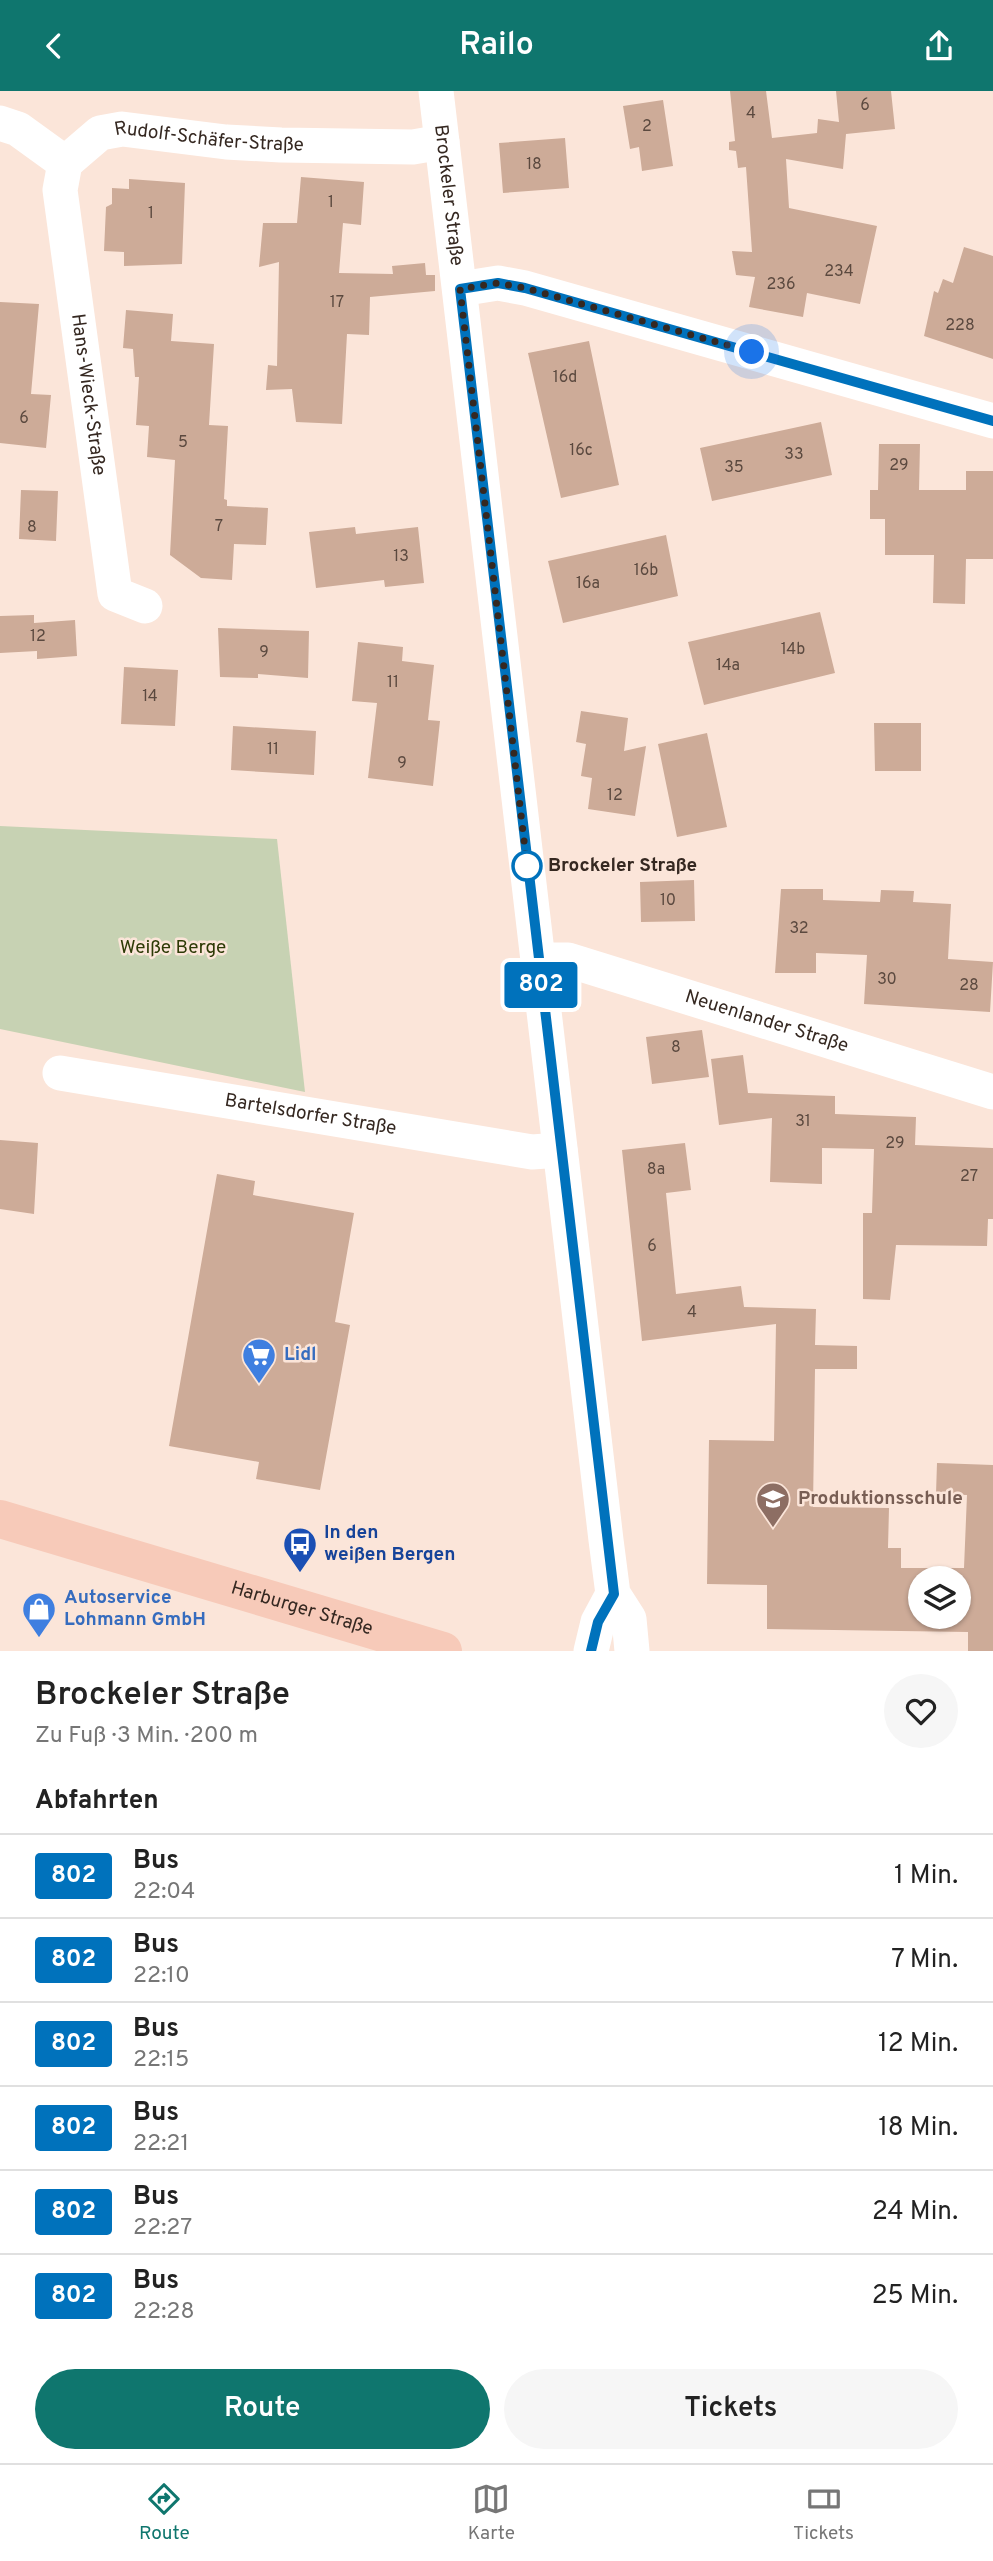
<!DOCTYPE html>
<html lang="de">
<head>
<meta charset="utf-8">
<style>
  body { margin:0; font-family:Overpass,sans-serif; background:#f6f6f6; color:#222; height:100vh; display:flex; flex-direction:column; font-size:26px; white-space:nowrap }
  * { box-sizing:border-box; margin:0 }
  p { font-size:23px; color:#767676 }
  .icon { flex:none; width:38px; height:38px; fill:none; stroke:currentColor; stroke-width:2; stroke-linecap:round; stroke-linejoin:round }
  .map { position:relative; height:1560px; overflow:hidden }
  .details { display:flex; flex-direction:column; background:#fff; flex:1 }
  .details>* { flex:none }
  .badge { padding:0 14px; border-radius:5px; font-size:24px; line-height:46px }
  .fabs { position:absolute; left:908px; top:1475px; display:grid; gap:14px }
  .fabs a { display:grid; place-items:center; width:63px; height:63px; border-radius:50%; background:#fff; box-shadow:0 2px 5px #0004; font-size:35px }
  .you { position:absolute; width:35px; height:35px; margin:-18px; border:5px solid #fff; border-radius:50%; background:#1a73e8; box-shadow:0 0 0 10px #1a73e833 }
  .map>.badge { position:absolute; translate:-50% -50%; box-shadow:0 0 0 4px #fff }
  h2 { padding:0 35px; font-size:26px; line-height:63px }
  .round { display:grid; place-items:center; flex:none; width:74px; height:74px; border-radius:37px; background:#f6f6f6 }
  .summary { display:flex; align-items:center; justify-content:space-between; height:119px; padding:0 35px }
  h1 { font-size:33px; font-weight:600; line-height:52px }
  .primary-button { display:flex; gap:14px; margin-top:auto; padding:14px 35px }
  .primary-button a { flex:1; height:80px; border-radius:42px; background:#0f766e; color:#fff; font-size:28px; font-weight:600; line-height:80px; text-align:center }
  .primary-button a+a { background:#f6f6f6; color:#222 }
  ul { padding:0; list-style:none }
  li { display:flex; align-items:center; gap:21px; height:84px; padding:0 35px; border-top:2px solid #e0e0e0 }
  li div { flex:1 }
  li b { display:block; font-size:26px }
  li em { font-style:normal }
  li .badge { min-width:77px; font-weight:700; text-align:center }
  header { display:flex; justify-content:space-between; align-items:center; height:91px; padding:0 35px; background:#0f766e; color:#fff; font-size:32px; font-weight:600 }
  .dock { display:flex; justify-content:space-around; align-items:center; height:98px; border-top:2px solid #e0e0e0; background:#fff; font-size:19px; color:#767676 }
  .dock a { display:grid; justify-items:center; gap:4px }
  .dock .selected { color:#0f766e }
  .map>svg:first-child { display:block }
  .green { fill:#c7d2b3 }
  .building { fill:#cdab98; fill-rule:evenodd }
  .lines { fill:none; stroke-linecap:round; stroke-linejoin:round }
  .minor { stroke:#fff; stroke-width:35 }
  .primary { stroke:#f7cab9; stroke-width:38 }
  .line-casing { stroke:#fff; stroke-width:16 }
  .line { stroke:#0072bc; stroke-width:10 }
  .walk { stroke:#352821; stroke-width:7; stroke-dasharray:0 12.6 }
  .stop-dot { fill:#fff; stroke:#0072bc; stroke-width:3.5 }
  .labels { text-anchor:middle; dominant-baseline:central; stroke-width:5; stroke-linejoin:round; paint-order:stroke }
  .number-label { font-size:16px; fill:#5b493f }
  .street-label { font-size:19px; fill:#352821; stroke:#fbe5d9 }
  .stop-label { font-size:19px; font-weight:bold; fill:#352821; stroke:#fbe5d9; text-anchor:start }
  .park-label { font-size:19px; fill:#2d3a06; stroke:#fbe5d9 }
  .shop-label { font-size:19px; font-weight:bold; fill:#366cbe; stroke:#fbe5d9; text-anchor:start }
  .education-label { font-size:19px; font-weight:bold; fill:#785e54; stroke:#fbe5d9; text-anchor:start }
  .transit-label { font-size:19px; font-weight:bold; fill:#164399; stroke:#fbe5d9; text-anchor:start }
</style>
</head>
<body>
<header><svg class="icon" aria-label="back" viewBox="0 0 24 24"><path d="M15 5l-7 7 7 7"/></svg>Railo<svg class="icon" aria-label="share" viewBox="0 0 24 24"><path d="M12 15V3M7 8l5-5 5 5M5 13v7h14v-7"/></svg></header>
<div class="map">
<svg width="993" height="1560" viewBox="0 0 993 1560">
  <rect width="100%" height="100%" fill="#fbe5d9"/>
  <!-- green -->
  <path class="green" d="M0,735L277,748L305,1001L0,938Z"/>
  <!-- building -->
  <path class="building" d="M730,0H766L772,47L817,42L818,28L839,31L836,0H891L895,38L846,43L843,78L786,68L789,117L877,135L860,213L807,202L803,226L749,216L755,186L736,184L732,160L752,161L746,76L738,77L736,60L729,59V51L735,50Z
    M663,9L673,75L642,80L639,56L630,58L623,15Z
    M565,47L569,97L503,102L499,52Z
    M301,86L364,91L361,134L343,132L339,182L393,183L392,175L425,172L426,184H435V200L370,206L369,244L347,243L342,333L296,331L292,298L266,299L268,274L277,275L279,171L259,176L263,132H297Z
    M129,88L185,92L182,173L124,175V161L104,160L106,116L112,113V97L129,98Z
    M964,156L993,165V268L924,245L934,200L938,202L943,188L953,192Z
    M0,211L39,213L31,303L51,304L46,357L0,352Z
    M126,219L173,223L171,250L214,253L209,334L228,335L224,408L227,409V415L268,417L266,454L234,453L232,489L201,487L170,464L175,369L147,366L149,335L136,334L139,286H135L133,258L123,257Z
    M589,250L619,394L561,407L528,262Z
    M821,331L832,384L712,410L700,357Z
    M879,353H920L919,399H966V380H993V468H966L965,513L933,512L934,464H885V428H870V399H878Z
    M21,399L58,400L56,450L19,448Z
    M355,436L356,443L418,436L424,492L385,496L384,489L316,497L309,441Z
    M666,444L678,505L563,532L548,470Z
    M820,521L835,582L704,614L688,551Z
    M34,524V532L75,529L77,565L37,568V560L0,562V525Z
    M218,537L309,540L308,587L258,583V587L220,586Z
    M358,551L403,556L402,570L434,574L428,629L440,630L433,695L368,687L377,612L352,610Z
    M124,576L178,579L175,635L121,633Z
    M581,620L628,627L624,660L646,655L635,725L588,718L592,687L581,685L586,653L576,651Z
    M874,632H921V680H875Z
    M233,635L316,640L314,684L231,679Z
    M707,642L727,736L677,746L658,653Z
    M694,789L695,830L641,831L640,791Z
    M781,798H823V809L880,811L881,799L914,800L913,811L951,813L948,868L993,871L990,921L864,913L867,864L816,862V882H775Z
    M702,939L709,986L652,993L646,946Z
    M743,964L748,1002L835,1005V1023L916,1026L915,1054L993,1057V1128H988L987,1155L896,1154L890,1209L863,1208V1122H872L874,1058L822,1057V1093L770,1091L772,1027L719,1034L711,968Z
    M0,1049L38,1052L34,1123L0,1118Z
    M685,1052L691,1099L666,1102L676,1203L741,1195L744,1216L816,1218L815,1254L857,1255V1278H815L813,1416L889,1417L888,1457H901V1477H964L967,1404L936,1403L937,1372L993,1374V1560H968V1541L767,1538V1494L707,1493L709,1349L774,1350L776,1233L642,1250L622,1059ZM920,1488H959V1526H920Z
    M217,1083L255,1090L253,1104L354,1122L335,1231L350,1234L320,1399L256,1388L259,1371L169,1355Z"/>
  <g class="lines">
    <!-- minor -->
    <g class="minor">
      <path id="s1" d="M436,0L606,1449L613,1503L629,1528L632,1560"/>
      <path id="s2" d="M0,32L18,38L65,72L100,42L122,38L226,51L281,54L413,56L442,51"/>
      <path id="s3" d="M65,72L60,99L115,503L145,515"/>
      <path d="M460,198L498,192L525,197L993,330"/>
      <path id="s4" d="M538,869H568L993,1001"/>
      <path id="s5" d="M60,982L532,1061L560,1059"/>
      <path d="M591,1560L598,1531L613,1503"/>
    </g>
    <!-- primary -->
    <path class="primary" id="s6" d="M0,1428L443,1560"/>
  </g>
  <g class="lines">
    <!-- line casing -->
    <g class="line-casing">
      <path id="line" d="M591,1560L598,1531L614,1503L460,198L498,192L525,197L993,330"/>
    </g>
    <!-- line -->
    <use href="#line" class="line"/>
    <!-- walk -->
    <path class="walk" d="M527,775L460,198L498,192L525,197L752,261"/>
  </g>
  <!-- icons -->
  <defs>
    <g id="supermarket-pin" transform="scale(1.75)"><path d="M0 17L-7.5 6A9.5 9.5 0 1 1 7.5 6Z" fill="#3f7fe0" stroke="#fbe5d9"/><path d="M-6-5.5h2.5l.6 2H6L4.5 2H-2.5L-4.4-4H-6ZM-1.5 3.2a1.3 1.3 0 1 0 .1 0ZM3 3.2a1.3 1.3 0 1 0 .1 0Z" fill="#fff"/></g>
    <g id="school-pin" transform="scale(1.75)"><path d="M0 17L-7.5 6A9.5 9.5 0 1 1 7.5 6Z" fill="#8d6e63" stroke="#fbe5d9"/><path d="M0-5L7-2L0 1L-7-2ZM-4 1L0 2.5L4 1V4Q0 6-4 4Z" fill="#fff"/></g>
    <g id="bus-pin" transform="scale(1.75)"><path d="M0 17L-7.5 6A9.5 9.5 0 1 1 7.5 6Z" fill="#1a4fb4" stroke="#fbe5d9"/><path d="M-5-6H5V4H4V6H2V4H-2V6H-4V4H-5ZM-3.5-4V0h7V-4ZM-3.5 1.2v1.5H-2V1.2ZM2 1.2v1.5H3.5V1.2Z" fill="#fff"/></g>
    <g id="shop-pin" transform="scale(1.75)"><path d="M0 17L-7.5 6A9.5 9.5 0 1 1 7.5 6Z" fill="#3f7fe0" stroke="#fbe5d9"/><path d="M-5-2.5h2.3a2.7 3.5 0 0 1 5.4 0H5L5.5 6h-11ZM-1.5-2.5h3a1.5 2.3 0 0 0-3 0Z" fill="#fff"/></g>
  </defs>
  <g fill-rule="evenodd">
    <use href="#supermarket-pin" x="259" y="1264"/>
    <use href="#school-pin" x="773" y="1408"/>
    <use href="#bus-pin" x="300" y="1453"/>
    <use href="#shop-pin" x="39" y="1518"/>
  </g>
  <!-- markers -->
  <circle class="stop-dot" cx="527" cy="775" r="14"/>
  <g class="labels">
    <!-- number labels -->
    <g class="number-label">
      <text x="865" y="15">6</text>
      <text x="751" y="23">4</text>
      <text x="647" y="36">2</text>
      <text x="534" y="74">18</text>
      <text x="331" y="112">1</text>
      <text x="151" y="123">1</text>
      <text x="839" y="181">234</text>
      <text x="781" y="194">236</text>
      <text x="337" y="212">17</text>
      <text x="960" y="235">228</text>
      <text x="565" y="287">16d</text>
      <text x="24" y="328">6</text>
      <text x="183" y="352">5</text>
      <text x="581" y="360">16c</text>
      <text x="794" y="364">33</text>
      <text x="899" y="375">29</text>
      <text x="734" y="377">35</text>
      <text x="219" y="436">7</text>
      <text x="32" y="437">8</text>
      <text x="401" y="466">13</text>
      <text x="646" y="480">16b</text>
      <text x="588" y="493">16a</text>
      <text x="38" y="546">12</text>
      <text x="793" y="559">14b</text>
      <text x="264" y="562">9</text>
      <text x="728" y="575">14a</text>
      <text x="393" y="592">11</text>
      <text x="150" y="606">14</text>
      <text x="273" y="659">11</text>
      <text x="402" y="673">9</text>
      <text x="615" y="705">12</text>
      <text x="668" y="810">10</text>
      <text x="799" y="838">32</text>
      <text x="887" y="889">30</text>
      <text x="969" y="895">28</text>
      <text x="676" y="957">8</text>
      <text x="803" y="1031">31</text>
      <text x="895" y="1053">29</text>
      <text x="656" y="1079">8a</text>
      <text x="969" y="1086">27</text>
      <text x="652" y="1156">6</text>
      <text x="692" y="1222">4</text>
    </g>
    <!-- street labels -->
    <g class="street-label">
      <text stroke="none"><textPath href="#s2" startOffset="233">Rudolf-Schäfer-Straße</textPath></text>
      <text stroke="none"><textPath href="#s1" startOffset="105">Brockeler Straße</textPath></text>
      <text stroke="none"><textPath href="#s3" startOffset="234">Hans-Wieck-Straße</textPath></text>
      <text stroke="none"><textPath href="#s4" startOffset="238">Neuenlander Straße</textPath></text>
      <text stroke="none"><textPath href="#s5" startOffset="254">Bartelsdorfer Straße</textPath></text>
      <text stroke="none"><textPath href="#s6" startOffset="315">Harburger Straße</textPath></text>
    </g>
    <!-- stop labels -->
    <g class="stop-label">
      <text x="548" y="775">Brockeler Straße</text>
    </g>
    <!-- park labels -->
    <g class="park-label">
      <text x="173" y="857">Weiße Berge</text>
    </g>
    <!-- shop labels -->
    <g class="shop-label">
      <text x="284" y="1264">Lidl</text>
      <text x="64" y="1507">Autoservice<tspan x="64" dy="22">Lohmann GmbH</tspan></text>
    </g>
    <!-- education labels -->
    <g class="education-label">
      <text x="798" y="1408">Produktionsschule</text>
    </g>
    <!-- transit labels -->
    <g class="transit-label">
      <text x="324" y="1442">In den<tspan x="324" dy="22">weißen Bergen</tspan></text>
    </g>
  </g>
</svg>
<div class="fabs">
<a><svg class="icon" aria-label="layers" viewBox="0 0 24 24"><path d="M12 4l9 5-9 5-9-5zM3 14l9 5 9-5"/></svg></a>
</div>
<div class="you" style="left:752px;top:261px"></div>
<b class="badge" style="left:541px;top:894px;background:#0072bc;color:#fff">802</b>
</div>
<section class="details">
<div class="summary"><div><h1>Brockeler Straße</h1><p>Zu Fuß · 3 Min. · 200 m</p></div><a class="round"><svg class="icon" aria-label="heart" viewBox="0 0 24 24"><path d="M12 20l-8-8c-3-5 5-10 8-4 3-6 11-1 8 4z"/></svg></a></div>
<h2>Abfahrten</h2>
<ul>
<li><span class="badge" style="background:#0072bc;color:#fff">802</span><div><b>Bus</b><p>22:04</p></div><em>1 Min.</em></li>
<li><span class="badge" style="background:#0072bc;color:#fff">802</span><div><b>Bus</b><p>22:10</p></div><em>7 Min.</em></li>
<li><span class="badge" style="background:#0072bc;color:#fff">802</span><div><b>Bus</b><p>22:15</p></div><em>12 Min.</em></li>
<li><span class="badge" style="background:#0072bc;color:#fff">802</span><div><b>Bus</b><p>22:21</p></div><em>18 Min.</em></li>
<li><span class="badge" style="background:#0072bc;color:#fff">802</span><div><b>Bus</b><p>22:27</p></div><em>24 Min.</em></li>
<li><span class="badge" style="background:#0072bc;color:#fff">802</span><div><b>Bus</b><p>22:28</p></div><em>25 Min.</em></li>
</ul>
<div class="primary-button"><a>Route</a><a>Tickets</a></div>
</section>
<nav class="dock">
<a class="selected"><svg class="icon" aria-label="directions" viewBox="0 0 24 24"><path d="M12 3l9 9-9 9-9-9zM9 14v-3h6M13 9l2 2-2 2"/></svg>Route</a>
<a><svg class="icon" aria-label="map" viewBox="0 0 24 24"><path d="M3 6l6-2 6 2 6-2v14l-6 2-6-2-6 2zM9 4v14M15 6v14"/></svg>Karte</a>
<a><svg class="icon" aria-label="tickets" viewBox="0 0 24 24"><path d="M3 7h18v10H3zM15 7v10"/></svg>Tickets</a>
</nav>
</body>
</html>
